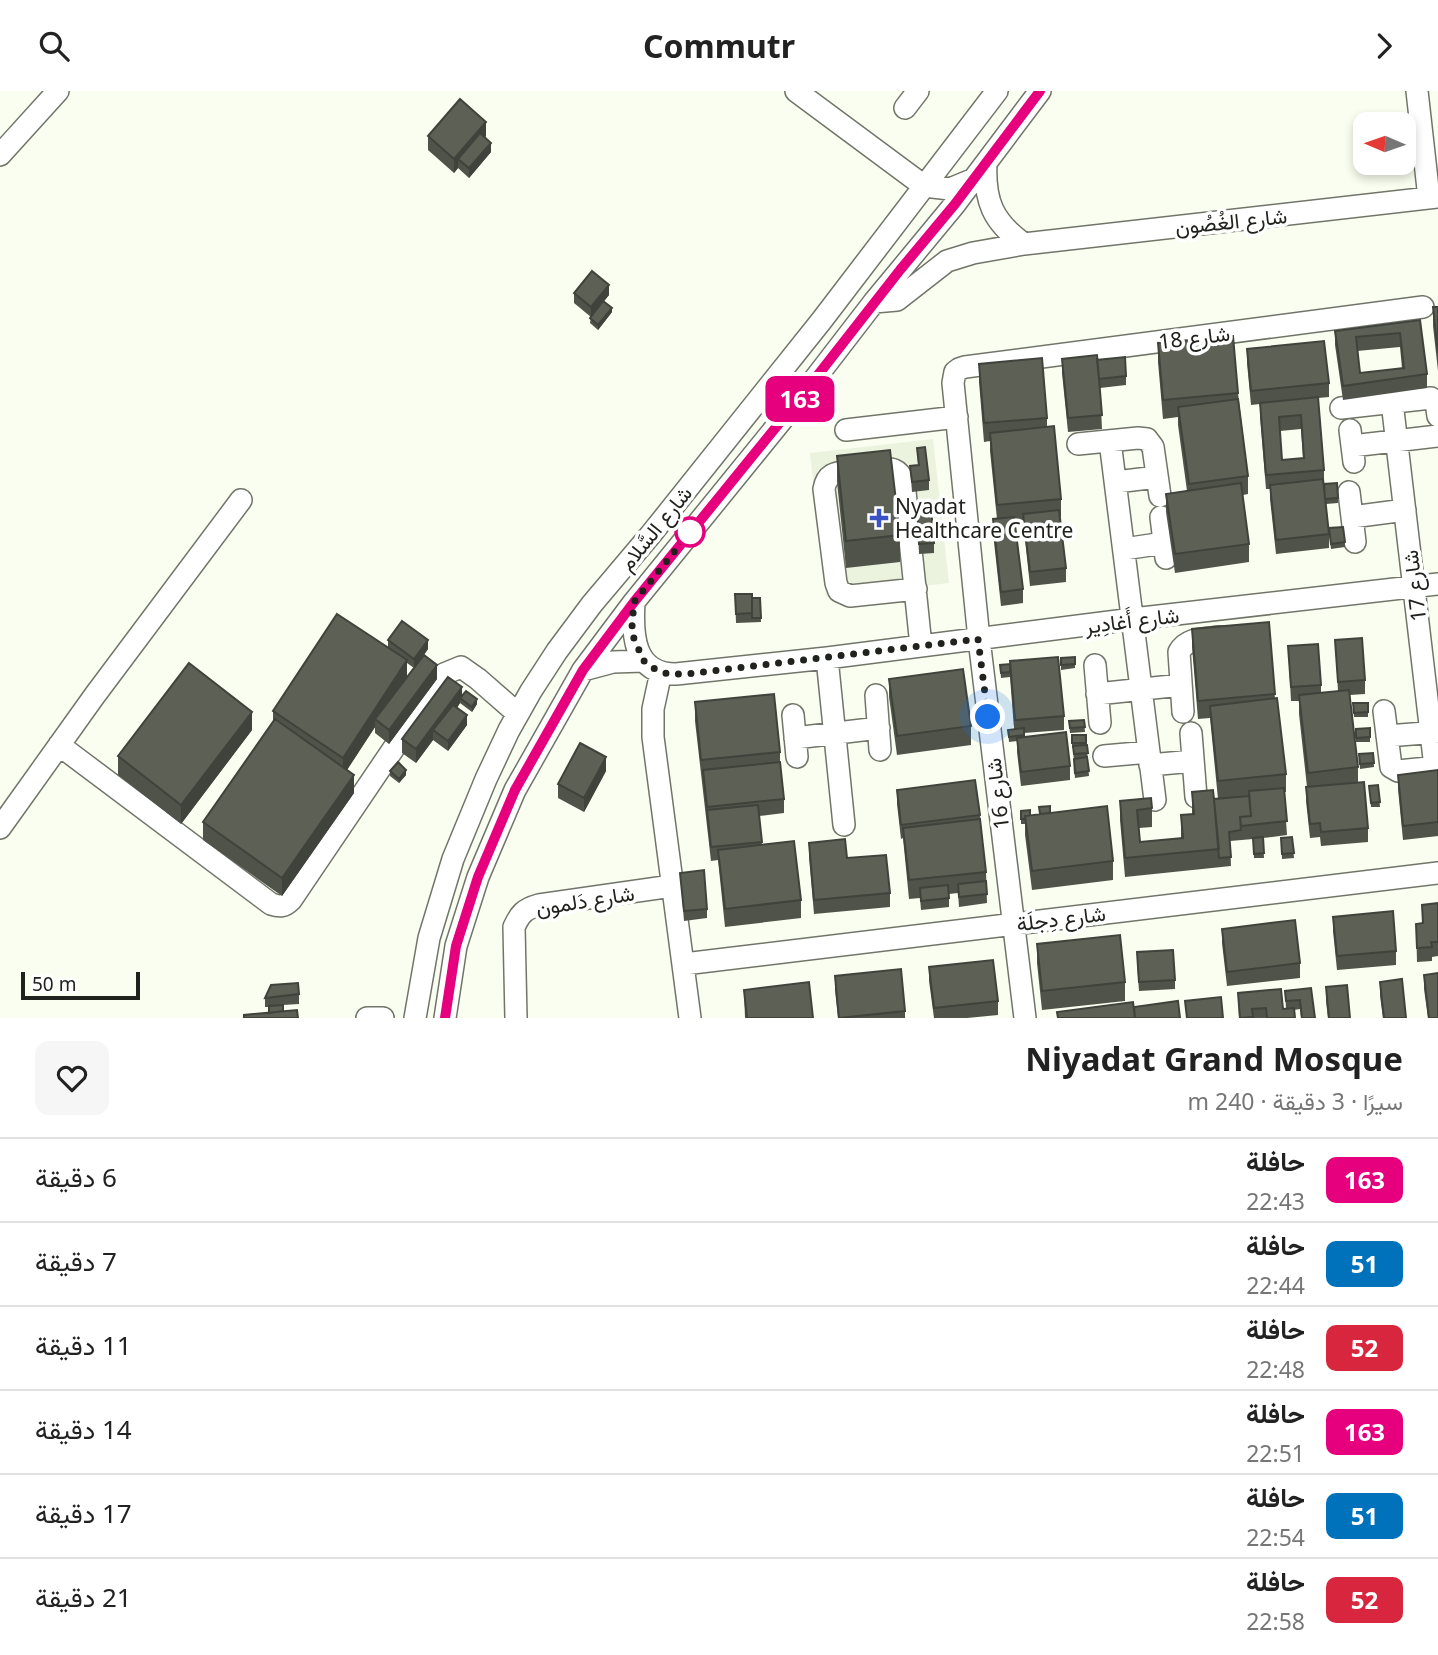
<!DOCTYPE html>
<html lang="ar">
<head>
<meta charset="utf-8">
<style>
  body { margin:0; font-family:"Noto Sans",Vazirmatn,sans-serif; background:#f6f6f6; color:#222; direction:rtl; height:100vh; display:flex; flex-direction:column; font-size:26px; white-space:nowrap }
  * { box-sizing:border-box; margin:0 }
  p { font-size:23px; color:#767676 }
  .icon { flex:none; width:38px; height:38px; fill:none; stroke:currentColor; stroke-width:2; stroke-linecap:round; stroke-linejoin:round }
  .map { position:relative; height:927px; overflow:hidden; direction:ltr }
  .panel { display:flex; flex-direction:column; background:#fff; flex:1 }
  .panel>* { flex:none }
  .badge { padding:0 14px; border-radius:10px; font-size:24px; line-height:46px }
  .needle { width:46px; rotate:272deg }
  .buttons { position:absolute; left:1353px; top:21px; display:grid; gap:14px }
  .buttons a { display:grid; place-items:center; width:63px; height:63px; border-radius:14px; background:#fff; box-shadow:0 4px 10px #0003; font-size:35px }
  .scale { position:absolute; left:21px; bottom:18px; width:119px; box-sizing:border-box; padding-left:7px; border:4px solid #20221d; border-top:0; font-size:19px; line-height:24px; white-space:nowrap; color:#20221d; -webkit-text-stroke:5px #fff; paint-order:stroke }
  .you { position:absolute; width:35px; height:35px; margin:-18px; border:5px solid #fff; border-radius:50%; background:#1a73e8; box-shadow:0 0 0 10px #1a73e833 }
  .map>.badge { position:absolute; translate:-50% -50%; box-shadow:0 0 0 4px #fff }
  .round { display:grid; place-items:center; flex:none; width:74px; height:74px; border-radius:14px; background:#f6f6f6 }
  .overview { display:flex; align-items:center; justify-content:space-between; height:119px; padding:0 35px }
  h1 { font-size:33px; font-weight:700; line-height:52px }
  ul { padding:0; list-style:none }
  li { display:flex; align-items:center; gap:21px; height:84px; padding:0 35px; border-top:2px solid #e0e0e0 }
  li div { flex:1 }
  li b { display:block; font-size:26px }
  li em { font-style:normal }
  li .badge { min-width:77px; font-weight:700; text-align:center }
  header { display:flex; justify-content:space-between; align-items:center; height:91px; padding:0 35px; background:#fff; font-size:32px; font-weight:700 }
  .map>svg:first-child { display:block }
  .built { fill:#ebf3de }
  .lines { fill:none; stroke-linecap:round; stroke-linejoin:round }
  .minor-casing { stroke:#717569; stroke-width:24 }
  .minor { stroke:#fff; stroke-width:21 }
  .wall { fill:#4f5349; fill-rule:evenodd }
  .shaded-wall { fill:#40433c }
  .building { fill:#5c6055; stroke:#40433c; stroke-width:2; fill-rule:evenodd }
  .line-casing { stroke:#fff; stroke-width:16 }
  .line { stroke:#e6007e; stroke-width:10 }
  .walk { stroke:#20221d; stroke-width:7; stroke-dasharray:0 12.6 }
  .poi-dot { fill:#3953c5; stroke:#fff; stroke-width:2.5 }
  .stop-dot { fill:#fff; stroke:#e6007e; stroke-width:3.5 }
  .labels { text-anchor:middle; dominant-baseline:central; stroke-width:7; stroke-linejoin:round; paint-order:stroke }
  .street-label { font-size:21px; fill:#20221d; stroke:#fff }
  .poi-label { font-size:21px; fill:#20221d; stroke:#fff; text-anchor:start }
</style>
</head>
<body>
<header><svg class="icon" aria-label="forward" viewBox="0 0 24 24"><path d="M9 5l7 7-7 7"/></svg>Commutr<svg class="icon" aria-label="search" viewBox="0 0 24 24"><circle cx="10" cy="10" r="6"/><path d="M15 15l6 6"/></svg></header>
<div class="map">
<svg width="1438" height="927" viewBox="0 0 1438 927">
  <rect width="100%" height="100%" fill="#f9fef0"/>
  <!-- built -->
  <path class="built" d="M933,348L949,492L826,506L810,362Z"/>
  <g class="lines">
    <!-- minor casing -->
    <g class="minor-casing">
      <path id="minor" d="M796,0L924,95L950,98L974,88
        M1417,0L1429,107
        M905,17L918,0
        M0,64L58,0
        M986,72C984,110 993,131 1024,153
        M874,211L897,209L947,170L973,162L1024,153L1438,106
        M1392,311L1435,676
        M1341,317L1431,307L1436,311L1438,325
        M846,339L957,326
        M1350,339L1354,371
        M1110,350L1155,709
        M1078,353L1138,347L1147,348L1153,356L1160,405
        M1352,355L1438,345
        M1116,391L1157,386
        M1349,401L1355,451
        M1161,426L1166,467
        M1352,426L1405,419
        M1124,458L1164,452
        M916,498L850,505L839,500L836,492L824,398C825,392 827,387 832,384C839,379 886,375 894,379C899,381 902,386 904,391L921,555
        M634,511C632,543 633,583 676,583L827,567L1133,528L1438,493
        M827,567L844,734
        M1095,574L1100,632
        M583,579L613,571L644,570
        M661,581L653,618V646L690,927
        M1097,603L1181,594
        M876,604L880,659
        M1384,620L1391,676L1398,680L1438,676
        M1183,621L1179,561C1187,546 1205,548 1220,546
        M793,624L797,666
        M1191,642L1196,706
        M1387,645L1438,641
        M795,647L879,637
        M59,654L271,813C280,816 284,816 291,809L444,583L461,576L478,588L518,623
        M1104,665L1149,661
        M1150,674L1193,670
        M0,737L95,604L241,409
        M684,873L1438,782
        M367,927H383
        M415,927L429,847L453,768L486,688L509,639L531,600L557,560L592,513L652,442L822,229L997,0
        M445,927L456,855L478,786L515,699L583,579L634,511L807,298L874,211L955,113L1040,0
        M516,927L514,836C520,823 524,818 539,814L672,795
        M1025,927L979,548L953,292L955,281L959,278L965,276L1423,216"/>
    </g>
    <!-- minor -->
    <use href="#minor" class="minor"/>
  </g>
  <!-- wall -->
  <path class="wall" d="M428,45H486L485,46L491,61L469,87L458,77L454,82L428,59Z
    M574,202L609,204L604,210L612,221L598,239L590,232L591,226L574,212Z
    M1433,216H1438V280L1433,235Z
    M1420,229L1427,283V297L1343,309L1335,254V240ZM1400,256L1402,277L1360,282L1357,260Z
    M1158,252L1238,302L1248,385V403L1243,404L1249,453V471L1175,482L1166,421V403L1187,400L1178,334V326L1163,328L1158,271Z
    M1247,258L1329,292V306L1318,307L1324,379V393H1323L1325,411L1324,393L1338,407V412L1326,413L1329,443V457L1276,463L1270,408V398H1266L1260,326V313L1251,314L1247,272ZM1301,338L1303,367L1282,369L1280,340Z
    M1062,268L1097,269L1126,285V294L1100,297L1102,338L1068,341L1062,282Z
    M979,273L1047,327V336L1061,408V426H1060L1066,477V491L1030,495L1023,430L1015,431L1023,498V512L1001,515L993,442V428H997L990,360V350L984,351L979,291Z
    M917,357L929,389V399L912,401L910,375L918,374Z
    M837,365L900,444V471L846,477L837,391Z
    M917,418L934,452V462L919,463Z
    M1329,442L1345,451V456L1331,458Z
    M735,503L752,507H760L761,531L736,532Z
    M1269,531L1275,608L1286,683V701H1284L1287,744L1263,747L1264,767H1254L1253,748L1230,750L1231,775L1125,786L1120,729V710L1152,717V736L1139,737L1140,751L1181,747V724L1192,723V701L1214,708H1218L1210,627L1198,628L1192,556V538Z
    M388,549L428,558L424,564L437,588L389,653L375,642V636L347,679L354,702L282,805L203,749V731L273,630V620L388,557ZM407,572L414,577L407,587Z
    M1335,549L1365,589V603L1350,604L1358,676V692L1368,737V751L1321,755L1320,746L1310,747L1306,710L1307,696L1299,623V610H1291L1288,555L1321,594V602L1338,600Z
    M1075,566V577L1061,579V567Z
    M1000,574L1064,625V639L1024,642V646L1070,675V689L1021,695L1017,661V650L1009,651L1008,639L1014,638L1010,586L1001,587Z
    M889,588L971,635V654L897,664L889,606Z
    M462,606L477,613L472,621L460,612L457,617L467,634L448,660L433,649L416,672L402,662V648Z
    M695,611L780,661V671L784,708V722L759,725L762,754L801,809V827L725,836L718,769L711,770L695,630Z
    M1353,612H1368V626H1354Z
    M1084,629L1085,641L1070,642L1069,630Z
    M1370,637V651H1356V638Z
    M252,639L181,733L118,684V665Z
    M1072,644H1086L1089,685L1075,687L1073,657H1072Z
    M1373,662L1374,676L1360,678L1359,663Z
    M1438,679V745L1403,749L1398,698V684Z
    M390,680L406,684L399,692L390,685Z
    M606,680L584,721L558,707V693Z
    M1378,694L1380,716H1371L1369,695Z
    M897,699L980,724L986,781L987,812L959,816L958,802L949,803V816L921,819L920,807L909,808L903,747L901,748L897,713Z
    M1021,720L1030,725L1050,722L1113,770V789L1032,799L1025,744V733H1021Z
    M1292,746L1294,767L1282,768L1281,747Z
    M809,752L847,767L890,802V816L814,823L809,766Z
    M680,782L707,818V827L684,830Z
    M1438,812V865L1432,866V870L1417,871L1416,833L1422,832V814Z
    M1333,826L1396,860V874L1337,879L1333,840Z
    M1222,838L1300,872V887L1227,895L1222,852Z
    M1037,853L1125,891V910L1042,919L1037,872Z
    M1137,871L1175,889V898L1139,900Z
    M929,876L998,910V924L967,927H934L929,890Z
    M1424,884L1438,927H1428L1424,898Z
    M835,885L905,920V927H838L835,899Z
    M1380,891L1406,927H1383L1380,905Z
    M1326,896L1350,927H1328L1326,910Z
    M1311,897L1315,927H1301L1300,918L1294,919L1295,927H1239L1238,902L1283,918H1286L1285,900Z
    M744,899L813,927H745Z
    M299,903V913L283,914L269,922V916H265V907Z"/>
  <!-- shaded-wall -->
  <path class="shaded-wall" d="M486,31V45L463,72L458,68V77L454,82V68Z
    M491,52V61L469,87V77Z
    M609,194V204L591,226V216Z
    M612,217V221L598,239V234Z
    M428,549V558L414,577V568Z
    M407,569V588L375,628V636L343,685V667Z
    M437,574V588L389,653V639Z
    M462,596V608L460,607V612L438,643L433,639V649L416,672V658Z
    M477,608V613L472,621V616Z
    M252,621V639L181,733V714Z
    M467,624V634L448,660V650Z
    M606,666V680L584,721V707Z
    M406,679V684L399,692V688Z
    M354,684V702L282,805V787Z"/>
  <!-- building -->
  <path class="building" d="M460,8L486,31L454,68L428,45Z
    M480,42L491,52L469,77L458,68Z
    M592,180L609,194L591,216L574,202Z
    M603,210L612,217L598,234L590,227Z
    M1433,216H1438V262Z
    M1420,229L1427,283L1343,295L1335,240ZM1400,242L1404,277L1360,282L1356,246Z
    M1233,245L1238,302L1163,309L1158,252Z
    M1324,250L1329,292L1251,300L1247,258Z
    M1097,264L1102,324L1068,327L1062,268Z
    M1125,266L1126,285L1099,288L1097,269Z
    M1042,267L1047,327L984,332L979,273Z
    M1318,306L1324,379L1266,384L1260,312ZM1301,324L1304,367L1282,369L1279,326Z
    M1238,308L1248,385L1189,393L1178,316Z
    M1054,335L1061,408L997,414L990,342Z
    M925,356L929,389L912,391L910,375L919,374L917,357Z
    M890,359L900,444L846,450L837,365Z
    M1323,388L1329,443L1276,449L1270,394Z
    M1241,392L1249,453L1175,463L1166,403Z
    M1337,392L1338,407L1325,408L1324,393Z
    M931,417L934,452L919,453L917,418Z
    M1059,419L1066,477L1030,481L1023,423Z
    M1014,426L1023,498L1001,501L993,428Z
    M1343,436L1345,451L1331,453L1329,437Z
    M735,503H752V522L736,523Z
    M752,507H760L761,527H752Z
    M337,523L407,569L343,667L273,620Z
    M402,530L428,549L414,568L388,549Z
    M1269,531L1275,603L1198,610L1192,538Z
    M1362,547L1365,589L1338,591L1335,549Z
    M1318,553L1321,594L1291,596L1288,555Z
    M424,564L437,574L389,639L375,628Z
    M1058,566L1064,625L1015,629L1010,570Z
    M1075,566V573L1061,574V567Z
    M189,572L252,621L181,714L118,665Z
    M1010,573V581L1001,582L1000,574Z
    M963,578L971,635L897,645L889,588Z
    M448,586L462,596L416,658L402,648Z
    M1349,599L1358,676L1308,682L1299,604Z
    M466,600L477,608L472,616L460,607Z
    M774,603L780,661L701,669L695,611Z
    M1277,607L1286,683L1218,690L1210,615Z
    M1353,612H1368V621L1354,622Z
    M453,614L467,624L448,650L433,639Z
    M275,628L354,684L282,787L203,731Z
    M1084,629L1085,636L1070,637L1069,630Z
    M1024,637V644L1009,646L1008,639Z
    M1370,637V646L1356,647V638Z
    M1066,641L1070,675L1021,681L1017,647Z
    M1072,644H1086V652H1072Z
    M580,652L606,666L584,707L558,693Z
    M1087,654L1088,662L1074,663L1073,655Z
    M1373,662L1374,672L1360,673L1359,663Z
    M1087,666L1089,680L1075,682L1074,668Z
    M398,671L406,679L399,688L390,680Z
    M780,671L784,708L707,716L703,679Z
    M1438,679V731L1403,735L1398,684Z
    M975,689L980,724L901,734L897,699Z
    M1364,691L1368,737L1321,741L1320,732L1310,733L1306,696Z
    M1378,694L1380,711L1371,712L1369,695Z
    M1284,697L1287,730L1241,735L1240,726L1251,725L1249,700Z
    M1213,699L1219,758L1125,767L1120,710L1151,707L1152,717L1137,719L1140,751L1183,747L1181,724L1194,723L1192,701Z
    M1249,705L1251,725L1240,726L1241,739L1229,741L1231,766L1219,767L1214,708Z
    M758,714L762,751L711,756L707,719Z
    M1050,715V722L1040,723L1039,716Z
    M1107,715L1113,770L1032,780L1025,725Z
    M1030,719V725H1025V728H1021V720Z
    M980,728L986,781L909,789L903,737Z
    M1263,746L1264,762L1254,763L1253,747Z
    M1292,746L1294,762L1282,763L1281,747Z
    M845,748L847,767L886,764L890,802L814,809L809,752Z
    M794,750L801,809L725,818L718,759Z
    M704,779L707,818L684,820L680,782Z
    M986,790L987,803L959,806L958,793Z
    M948,794L949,807L921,810L920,797Z
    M1438,812V851H1431L1432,856L1417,857L1416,833L1423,832L1422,814Z
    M1393,820L1396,860L1337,865L1333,826Z
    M1295,829L1300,872L1227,881L1222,838Z
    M1120,844L1125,891L1042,900L1037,853Z
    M1173,859L1175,889L1139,891L1137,861Z
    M993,869L998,910L934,917L929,876Z
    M901,878L905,920L839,927L835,885Z
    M1438,882V927H1429L1424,884Z
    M1402,888L1406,927H1384L1380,891Z
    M809,891L813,927H747L744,899Z
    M298,892L299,903L265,907L271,894Z
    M1347,894L1350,927H1329L1326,896Z
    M1311,897L1315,927H1302L1300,909L1286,910L1285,900Z
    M1281,898L1283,918L1294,917L1295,927H1267L1266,917L1252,918L1253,926L1240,927L1238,902Z
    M1221,906L1223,927H1187L1185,910Z
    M1178,910L1180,927H1135L1134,916Z
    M1133,911L1135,927H1058L1057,921Z
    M283,914V920L269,922V915Z
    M297,919L298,927H244V924Z"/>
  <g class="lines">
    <!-- line casing -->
    <g class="line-casing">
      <path id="line" d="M445,927L456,855L478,786L515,699L583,579L634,511L807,298L900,179L955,113L1040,0"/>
    </g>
    <!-- line -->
    <use href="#line" class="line"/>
    <!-- walk -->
    <path class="walk" d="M690,441L634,511L632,536L634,548L644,570L653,577L668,583H686L978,548L988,626"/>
  </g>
  <!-- markers -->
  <path class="poi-dot" d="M875.5 416.5h7v7h7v7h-7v7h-7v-7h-7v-7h7z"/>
  <circle class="stop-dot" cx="690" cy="441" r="14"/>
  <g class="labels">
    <!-- street labels -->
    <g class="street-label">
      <text transform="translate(1231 130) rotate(-6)">شارع الغُصُون</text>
      <text transform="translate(1194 246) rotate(-7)">شارع 18</text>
      <text transform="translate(655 437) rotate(-51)">شارع السَّلام</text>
      <text transform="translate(1414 495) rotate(-97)">شارع 17</text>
      <text transform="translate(1132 529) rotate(-7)">شارع أَغادِير</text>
      <text transform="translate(997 703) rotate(-97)">شارع 16</text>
      <text transform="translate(585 809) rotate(-9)">شارع دَلمون</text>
      <text transform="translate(1061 827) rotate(-7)">شارع دِجلَة</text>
    </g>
    <!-- poi labels -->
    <g class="poi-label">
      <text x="895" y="415">Nyadat<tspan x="895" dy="24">Healthcare Centre</tspan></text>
    </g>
  </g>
</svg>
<div class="buttons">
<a><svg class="needle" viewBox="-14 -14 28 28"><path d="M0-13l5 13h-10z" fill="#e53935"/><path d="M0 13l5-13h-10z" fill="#767676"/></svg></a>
</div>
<div class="scale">50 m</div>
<div class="you" style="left:988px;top:626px"></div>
<b class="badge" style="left:800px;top:308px;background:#e6007e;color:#fff">163</b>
</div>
<section class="panel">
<div class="overview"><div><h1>Niyadat Grand Mosque</h1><p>سيرًا · 3 دقيقة · 240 m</p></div><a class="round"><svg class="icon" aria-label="heart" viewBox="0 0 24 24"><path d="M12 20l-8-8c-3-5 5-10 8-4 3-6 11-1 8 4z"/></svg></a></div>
<ul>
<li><span class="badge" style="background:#e6007e;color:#fff">163</span><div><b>حافلة</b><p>22:43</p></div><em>6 دقيقة</em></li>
<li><span class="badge" style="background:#0072bc;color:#fff">51</span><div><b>حافلة</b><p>22:44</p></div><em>7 دقيقة</em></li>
<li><span class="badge" style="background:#d7263d;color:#fff">52</span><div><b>حافلة</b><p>22:48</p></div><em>11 دقيقة</em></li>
<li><span class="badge" style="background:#e6007e;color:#fff">163</span><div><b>حافلة</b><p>22:51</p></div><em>14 دقيقة</em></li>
<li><span class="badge" style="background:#0072bc;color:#fff">51</span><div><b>حافلة</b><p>22:54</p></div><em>17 دقيقة</em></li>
<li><span class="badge" style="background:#d7263d;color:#fff">52</span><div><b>حافلة</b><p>22:58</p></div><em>21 دقيقة</em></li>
</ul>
</section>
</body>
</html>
